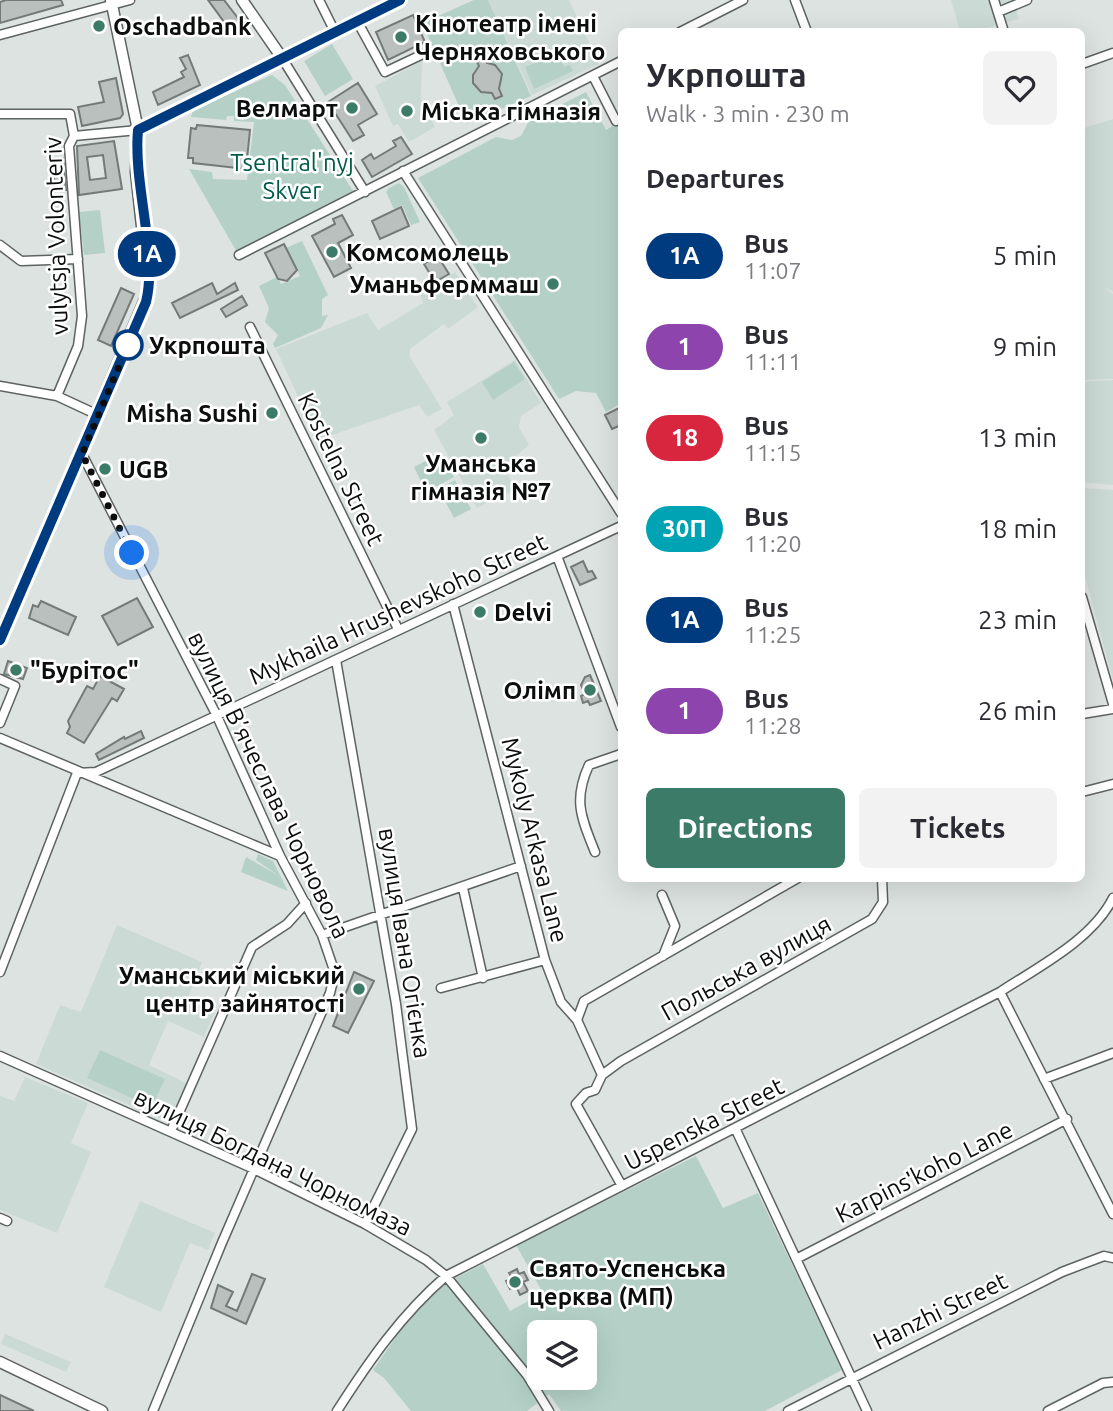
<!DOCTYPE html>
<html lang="en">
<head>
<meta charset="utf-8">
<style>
  body { margin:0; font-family:Ubuntu,sans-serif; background:#f2f2f3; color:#2b2b33; height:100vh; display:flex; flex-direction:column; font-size:26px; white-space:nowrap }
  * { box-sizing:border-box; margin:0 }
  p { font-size:23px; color:#7c7c81 }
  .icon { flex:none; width:38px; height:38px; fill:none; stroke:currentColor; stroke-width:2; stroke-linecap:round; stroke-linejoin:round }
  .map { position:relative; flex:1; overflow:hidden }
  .details { position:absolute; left:618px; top:28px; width:467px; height:854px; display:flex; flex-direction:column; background:#fff; border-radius:10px; box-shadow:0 7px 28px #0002 }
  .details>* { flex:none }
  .badge { padding:0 14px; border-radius:23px; font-size:24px; line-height:46px }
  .controls { position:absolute; left:527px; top:1320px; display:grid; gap:14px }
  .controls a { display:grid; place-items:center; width:70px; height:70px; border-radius:10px; background:#fff; box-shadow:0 7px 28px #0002; font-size:35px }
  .you { position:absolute; width:35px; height:35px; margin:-18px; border:5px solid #fff; border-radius:50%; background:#1a73e8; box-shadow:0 0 0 10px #1a73e833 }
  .map>.badge { position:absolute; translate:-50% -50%; box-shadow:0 0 0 4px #fff }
  h2 { padding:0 28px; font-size:26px; line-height:63px }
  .round { display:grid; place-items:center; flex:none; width:74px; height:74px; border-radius:10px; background:#f2f2f3 }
  .headline { display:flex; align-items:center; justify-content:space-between; height:119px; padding:0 28px }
  h1 { font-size:33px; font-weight:700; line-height:52px }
  .button { display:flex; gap:14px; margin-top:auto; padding:14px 28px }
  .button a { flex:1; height:80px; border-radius:10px; background:#3d7b69; color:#fff; font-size:28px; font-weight:700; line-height:80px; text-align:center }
  .button a+a { background:#f2f2f3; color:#2b2b33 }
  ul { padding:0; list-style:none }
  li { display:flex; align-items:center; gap:21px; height:91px; padding:0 28px }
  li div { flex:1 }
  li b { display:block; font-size:26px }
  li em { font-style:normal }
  li .badge { min-width:77px; font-weight:700; text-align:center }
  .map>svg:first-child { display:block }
  .built { fill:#ccdad5 }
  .green { fill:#b5d1c7; fill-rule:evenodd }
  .building { fill:#bac0be; stroke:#747a77; stroke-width:2; fill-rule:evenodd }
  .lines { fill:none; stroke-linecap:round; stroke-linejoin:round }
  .minor-casing { stroke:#5d6360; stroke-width:11 }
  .major-casing { stroke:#5d6360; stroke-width:13 }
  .minor { stroke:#fff; stroke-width:8 }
  .major { stroke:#fff; stroke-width:10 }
  .line-casing { stroke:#fff; stroke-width:16 }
  .line { stroke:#003b80; stroke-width:10 }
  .walk { stroke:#0c0e0d; stroke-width:7; stroke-dasharray:0 12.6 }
  .poi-dot { fill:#3d7b69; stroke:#fff; stroke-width:2.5 }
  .stop-dot { fill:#fff; stroke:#003b80; stroke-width:3.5 }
  .labels { text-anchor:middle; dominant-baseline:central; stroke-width:5; stroke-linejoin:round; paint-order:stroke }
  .poi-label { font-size:24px; font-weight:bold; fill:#0c0e0d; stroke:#fff; text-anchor:start }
  .park-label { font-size:24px; fill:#005c48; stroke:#fff }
  .street-label { font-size:24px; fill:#0c0e0d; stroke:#fff }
  .stop-label { font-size:24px; font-weight:bold; fill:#0c0e0d; stroke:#fff; text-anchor:start }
</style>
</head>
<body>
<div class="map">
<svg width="1113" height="1411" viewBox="0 0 1113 1411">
  <rect width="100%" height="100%" fill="#dde3e1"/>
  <!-- built -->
  <path class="built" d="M488,0H569L599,64L532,95Z
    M951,0H1013L1019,19L977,31H960Z
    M422,61L421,98L435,127L409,142L398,124L393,126L375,86Z
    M1113,119V292L1105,287L1113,294V379L1082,380V132L1087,127Z
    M455,272L478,307L448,329L444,324L410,349V357L442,409L427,417L419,405L318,440L276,349L367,313L378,330L423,303L420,295Z
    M515,360L541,403L521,416L519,427L529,445L504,466L515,490L477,508L434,430L454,415L447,402Z
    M1113,380V485L1082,482V382Z
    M1082,488L1113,490V680L1082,565Z
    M117,925L202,962L187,1000L215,1012L204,1037L168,1021L149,1065L186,1083L170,1123L36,1064L60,1005L81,1012Z
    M25,1077L88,1103L71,1143L91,1152L57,1233L0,1210V1096L14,1101Z
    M140,1201L215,1233L208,1250L190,1243L161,1312L104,1287Z
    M5,1334L71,1362L66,1372L1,1344Z"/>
  <!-- green -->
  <path class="green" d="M474,0H488L531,96L467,124L422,23Z
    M332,44L353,79L325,96L304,61Z
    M558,53L564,67L570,65L573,71L534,89L525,67Z
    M272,75L285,85L355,194L238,254L189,169L212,172L213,179L247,180L254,122L234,121V116H227L226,120L191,117L193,110Z
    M586,92L606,130L621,121V403L606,412L596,393L576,391L559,399L418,178L496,137L512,140L521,136L529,121Z
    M399,183L404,187L420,222L411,225L402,205L394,209L386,192L389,188Z
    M100,210L105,253L84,255L79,212Z
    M302,241L328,295L322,299V316L328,315L321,328L275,348L273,344L278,335L265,322L269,308L259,286L277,277L281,284L300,276L286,248Z
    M514,362L525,379L493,400L482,382Z
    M441,453L454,477L426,492L414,467Z
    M455,480L471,509L454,518L439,489Z
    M258,854L273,861L288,891L241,872L246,857L279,876L256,860Z
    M100,1050L165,1079L152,1107L87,1078Z
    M696,1156L723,1208L758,1193L842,1370L765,1411H561L549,1394L527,1411H411L384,1378L373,1370L416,1308L442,1285L483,1264L510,1311L543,1293L516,1245ZM539,1332H584V1377H539Z"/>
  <!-- building -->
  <path class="building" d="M6,0H61L63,5L0,23V2Z
    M208,0H224L244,26L233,34Z
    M413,15L425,42L388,60L376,32Z
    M483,54L487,63L495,65L502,74L499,89L502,96L495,99L492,93L481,92L473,83V75L479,66L475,57Z
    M188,55L200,85L158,105L153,92L184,77L181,72L186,69L180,58Z
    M116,78L123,114L120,118L82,126L78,107L104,102L99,82Z
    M358,83L377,114L358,125L364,135L353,141L328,102Z
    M197,125L250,130L246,169L193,163V158H188L191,128L196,129Z
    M401,137L412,154L372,177L362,160L371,154L374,159L396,146L393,141Z
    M114,141L122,189L79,195L77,146ZM103,155L106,178L90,180L87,157Z
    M52,158H63L66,190H55Z
    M401,207L409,226L380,239L372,221Z
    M342,215L353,235L338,243L351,268L334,277L312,236L335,224L333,219Z
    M284,244L297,270L287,281L278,279L265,253Z
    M437,255L449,274L435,282L424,264Z
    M212,283L217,294L235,283L238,290L180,318L172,303Z
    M121,288L134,294L111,346L98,340Z
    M242,296L247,305L226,317L221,309Z
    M621,407V425L612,429L605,415Z
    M583,561L588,572L592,571L596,578L580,585L571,567Z
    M137,598L153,627L118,645L102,616Z
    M41,601L76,617L68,635L29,618L33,605L38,607Z
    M8,661L27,668L23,679L4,674Z
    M590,675L601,701L590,705L588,701L583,703L581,696L585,694L581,685L585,677Z
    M100,676L124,689L117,701L112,698L84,743L67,733L70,727L68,721L87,686L93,689Z
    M141,731L144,738L99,760L96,754L124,737L125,739Z
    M354,972L374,981L348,1033L333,1026Z
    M517,1269L519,1274L524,1272L528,1280L523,1282L528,1291L520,1295L516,1286L510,1289L506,1281L512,1278L509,1273Z
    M252,1274L265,1279L246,1324L211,1308L218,1285L233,1292L226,1306L237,1311Z
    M0,1395L34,1411H0Z"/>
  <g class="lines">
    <!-- minor casing -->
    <g class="minor-casing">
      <path id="minor" d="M319,0L335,32
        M795,0L807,32
        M994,0L1004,32
        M998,12L1027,0
        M357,21L385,72L421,55
        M680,32L743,0
        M0,35L130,0
        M282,58L365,192
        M1082,64L1113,53
        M593,76L616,121
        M0,114H70L74,136L69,146L82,316L78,346L57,396
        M74,136L138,130
        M403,171L621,513
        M0,245L21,261L78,259
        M239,255L621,61
        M250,327L398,629
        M0,386L57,396L98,415
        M82,454L216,714L280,856L322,935L335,973L330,993L221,1245L153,1411
        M557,556L621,727
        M1082,597L1113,704
        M453,604L545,960L561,1002L577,1020L602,1075
        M336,660L396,1004L412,1129L365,1224
        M0,679L15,686L0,723
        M1082,714L1113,709
        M0,738L280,856
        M77,773L96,772L621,526
        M1082,792L1113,784
        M595,852C581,817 573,800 589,765L621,754
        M463,888L483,978
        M662,895L675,926L663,956
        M322,935L521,866
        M0,972L77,773
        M441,988L545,960
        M1000,992L1113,1214
        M577,1020L584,1001L798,878
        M0,1056L254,1169L365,1224L426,1260L446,1276L527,1375L549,1411
        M1044,1079L1113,1053
        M736,1130L867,1411
        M171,1131L252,947L287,924L306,903
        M622,1186L576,1104L586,1093L595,1090L602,1075L621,1061L872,919L883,902L882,878
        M0,1218L7,1221
        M798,1258L1067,1119
        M337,1411C369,1361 401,1315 446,1276L1000,992C1038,967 1092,940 1113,898
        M788,1411L1062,1272L1104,1256L1113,1258
        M1048,1411L1103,1383L1113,1382"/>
    </g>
    <!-- major casing -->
    <g class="major-casing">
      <path id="major" d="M242,0L282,58
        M138,130L400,0
        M0,640L149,290L136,172L138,130L111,0
        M0,1362L102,1411"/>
    </g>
    <!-- minor -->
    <use href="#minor" class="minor"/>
    <!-- major -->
    <use href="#major" class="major"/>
  </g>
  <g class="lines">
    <!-- line casing -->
    <g class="line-casing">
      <path id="line" d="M0,640L146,302C158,254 133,185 138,130L400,0"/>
    </g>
    <!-- line -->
    <use href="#line" class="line"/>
    <!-- walk -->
    <path class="walk" d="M128,345L82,454L132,553"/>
  </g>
  <!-- markers -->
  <g class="poi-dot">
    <circle cx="99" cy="26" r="7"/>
    <circle cx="401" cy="37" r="7"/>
    <circle cx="352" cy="108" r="7"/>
    <circle cx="407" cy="111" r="7"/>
    <circle cx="332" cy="252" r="7"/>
    <circle cx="553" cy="284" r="7"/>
    <circle cx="272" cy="413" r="7"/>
    <circle cx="481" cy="438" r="7"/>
    <circle cx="105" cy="469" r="7"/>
    <circle cx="480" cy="612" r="7"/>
    <circle cx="16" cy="670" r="7"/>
    <circle cx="590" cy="690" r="7"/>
    <circle cx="359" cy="989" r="7"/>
    <circle cx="515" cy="1282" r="7"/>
  </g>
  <circle class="stop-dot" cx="128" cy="345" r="14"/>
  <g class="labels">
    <!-- poi labels -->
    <g class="poi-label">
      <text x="415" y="23">Кінотеатр імені<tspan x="415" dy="28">Черняховського</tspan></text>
      <text x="113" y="26">Oschadbank</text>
      <text x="338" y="108" text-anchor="end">Велмарт</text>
      <text x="421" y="111">Міська гімназія</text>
      <text x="346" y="252">Комсомолець</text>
      <text x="539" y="284" text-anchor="end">Уманьферммаш</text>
      <text x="258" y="413" text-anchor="end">Мisha Sushi</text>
      <text x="481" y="463" text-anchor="middle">Уманська<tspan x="481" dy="28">гімназія №7</tspan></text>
      <text x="119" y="469">UGB</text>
      <text x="494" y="612">Delvi</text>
      <text x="30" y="670">"Бурітос"</text>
      <text x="576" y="690" text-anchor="end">Олімп</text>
      <text x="345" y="975" text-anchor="end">Уманський міський<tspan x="345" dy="28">центр зайнятості</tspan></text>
      <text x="529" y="1268">Свято-Успенська<tspan x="529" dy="28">церква (МП)</tspan></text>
    </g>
    <!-- park labels -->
    <g class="park-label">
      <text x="292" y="162">Tsentral'nyj<tspan x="292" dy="28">Skver</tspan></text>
    </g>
    <!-- street labels -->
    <g class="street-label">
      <text transform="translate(56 236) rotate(-92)">vulytsja Volonteriv</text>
      <text transform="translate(341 469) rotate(64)">Kostelna Street</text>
      <text transform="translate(398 609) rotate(-25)">Mykhaila Hrushevskoho Street</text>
      <text transform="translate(269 785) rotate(64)">вулиця В’ячеслава Чорновола</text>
      <text transform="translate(535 840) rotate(76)">Mykoly Arkasa Lane</text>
      <text transform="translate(405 943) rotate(81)">вулиця Івана Огієнка</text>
      <text transform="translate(746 968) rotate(-29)">Польська вулиця</text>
      <text transform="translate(704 1124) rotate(-27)">Uspenska Street</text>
      <text transform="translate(273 1162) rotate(26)">вулиця Богдана Чорномаза</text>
      <text transform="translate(924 1172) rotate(-27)">Karpinsʹkoho Lane</text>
      <text transform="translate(940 1311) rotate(-26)">Hanzhi Street</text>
    </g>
    <!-- stop labels -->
    <g class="stop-label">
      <text x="149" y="345">Укрпошта</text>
    </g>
  </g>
</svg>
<div class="controls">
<a><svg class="icon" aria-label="layers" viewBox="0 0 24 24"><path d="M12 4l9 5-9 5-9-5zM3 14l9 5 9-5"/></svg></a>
</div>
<div class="you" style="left:132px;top:553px"></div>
<b class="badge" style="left:147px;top:254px;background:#003b80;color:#fff">1А</b>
<section class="details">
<div class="headline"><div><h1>Укрпошта</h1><p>Walk · 3 min · 230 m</p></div><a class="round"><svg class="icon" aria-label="heart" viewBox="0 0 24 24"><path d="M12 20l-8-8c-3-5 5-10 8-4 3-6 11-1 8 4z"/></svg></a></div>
<h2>Departures</h2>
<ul>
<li><span class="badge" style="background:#003b80;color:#fff">1А</span><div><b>Bus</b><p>11:07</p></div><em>5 min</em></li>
<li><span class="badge" style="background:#8e44ad;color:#fff">1</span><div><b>Bus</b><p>11:11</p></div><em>9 min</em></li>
<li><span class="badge" style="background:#d7263d;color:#fff">18</span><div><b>Bus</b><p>11:15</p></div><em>13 min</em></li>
<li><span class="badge" style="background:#00a3b4;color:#fff">30П</span><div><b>Bus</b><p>11:20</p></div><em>18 min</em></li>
<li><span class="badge" style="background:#003b80;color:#fff">1А</span><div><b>Bus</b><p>11:25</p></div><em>23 min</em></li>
<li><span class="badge" style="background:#8e44ad;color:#fff">1</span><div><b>Bus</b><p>11:28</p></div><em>26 min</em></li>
</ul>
<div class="button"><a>Directions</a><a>Tickets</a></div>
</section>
</div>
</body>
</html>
